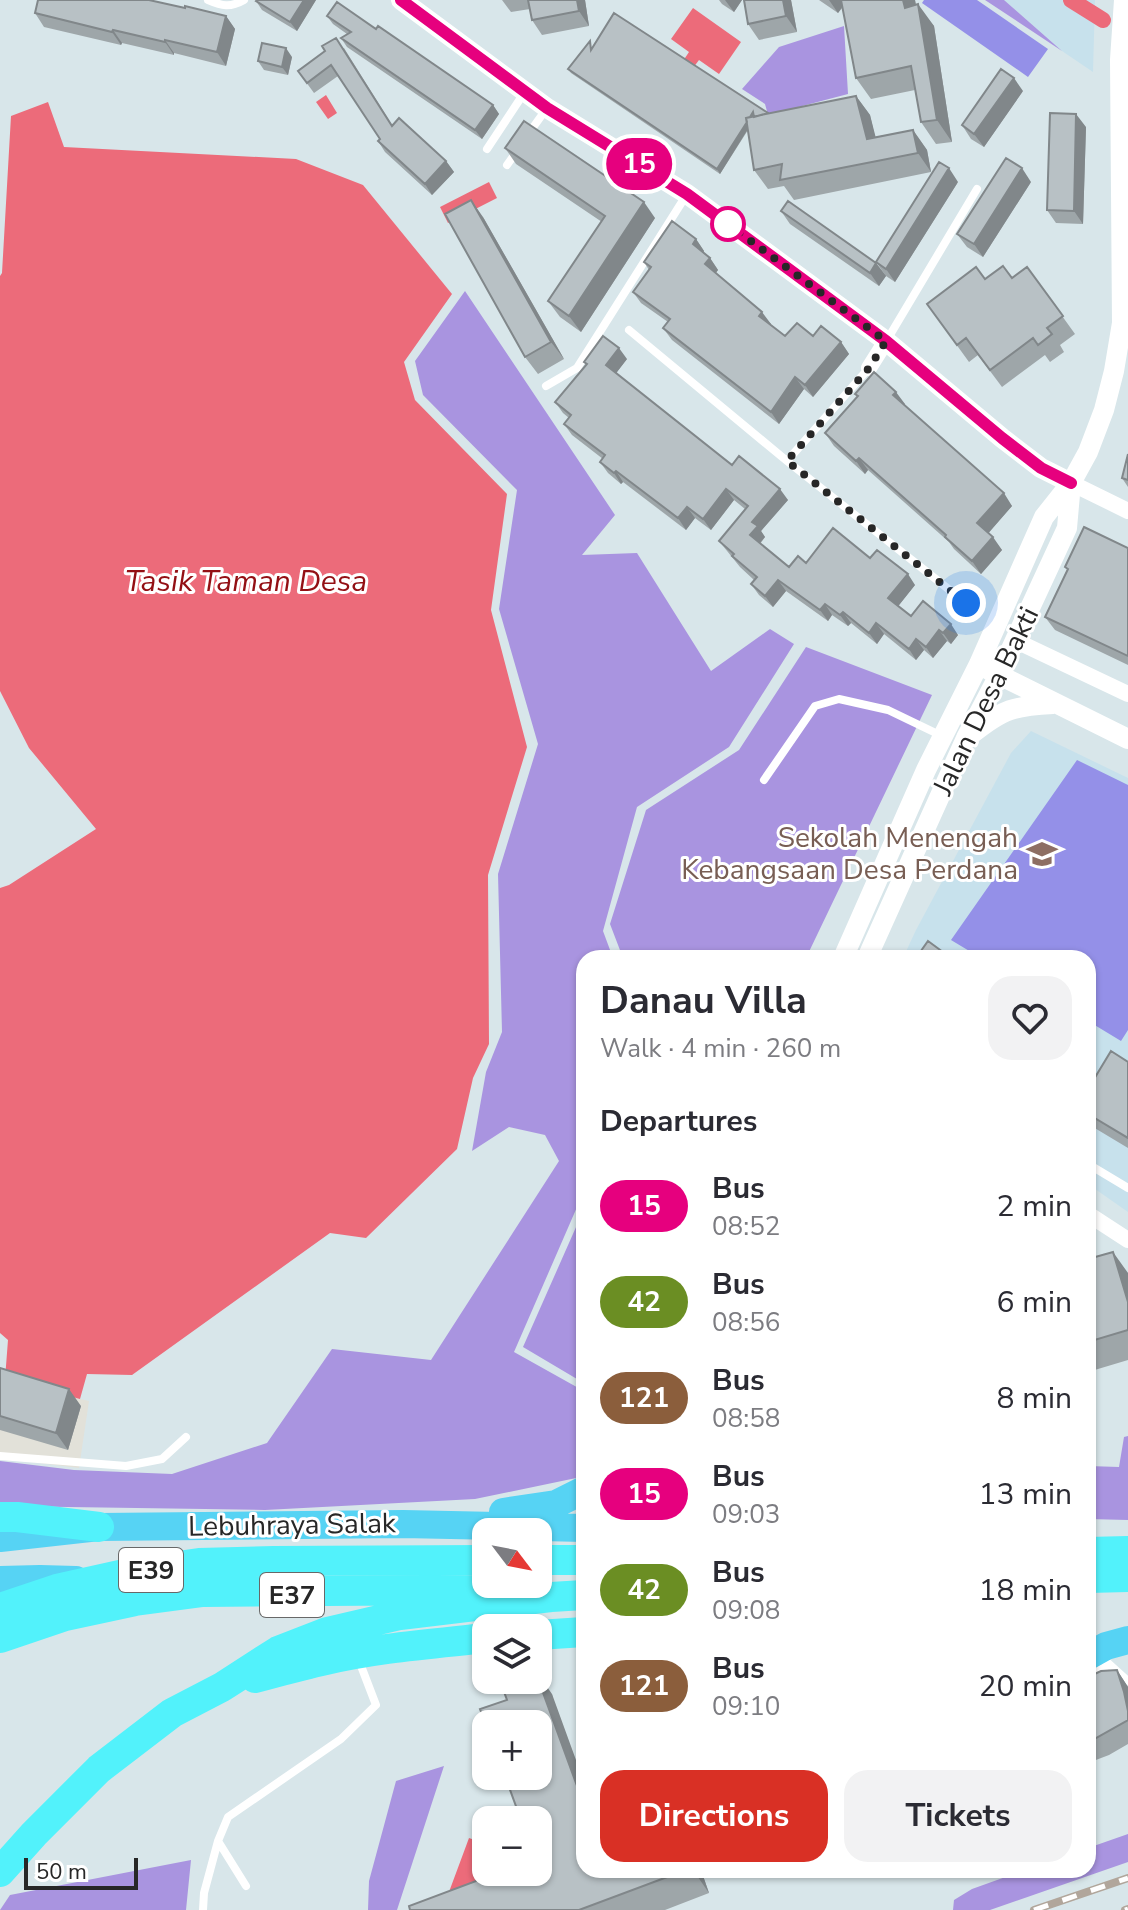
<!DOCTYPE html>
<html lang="en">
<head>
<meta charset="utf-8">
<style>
  body { margin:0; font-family:"Nunito Sans",sans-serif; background:#f2f2f3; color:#2b2b33; height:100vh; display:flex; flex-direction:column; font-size:30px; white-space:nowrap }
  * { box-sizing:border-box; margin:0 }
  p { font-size:26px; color:#7c7c81 }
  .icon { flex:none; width:44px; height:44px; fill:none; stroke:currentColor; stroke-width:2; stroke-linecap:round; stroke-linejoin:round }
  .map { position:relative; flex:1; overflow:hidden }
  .side { position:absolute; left:576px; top:950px; width:520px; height:928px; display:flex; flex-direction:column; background:#fff; border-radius:24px; box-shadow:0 2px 6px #0004 }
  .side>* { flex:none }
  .badge { padding:0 16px; border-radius:26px; font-size:28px; line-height:52px }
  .needle { width:52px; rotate:122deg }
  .fabs { position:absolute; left:472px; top:1518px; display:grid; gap:16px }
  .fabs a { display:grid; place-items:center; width:80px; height:80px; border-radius:16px; background:#fff; box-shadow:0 2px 6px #0004; font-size:40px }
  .scale { position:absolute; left:24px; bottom:20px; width:114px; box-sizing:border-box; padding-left:8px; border:4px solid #272727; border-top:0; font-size:22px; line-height:28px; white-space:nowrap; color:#272727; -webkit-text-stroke:6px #fff; paint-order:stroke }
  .you { position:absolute; width:40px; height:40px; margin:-20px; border:6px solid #fff; border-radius:50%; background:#1a73e8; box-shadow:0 0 0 12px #1a73e833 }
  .map>.badge { position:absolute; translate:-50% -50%; box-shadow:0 0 0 4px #fff }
  h2 { padding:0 24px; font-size:30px; line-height:72px }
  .round { display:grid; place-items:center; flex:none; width:84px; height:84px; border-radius:24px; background:#f2f2f3 }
  .summary { display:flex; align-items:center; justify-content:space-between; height:136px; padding:0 24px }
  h1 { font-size:38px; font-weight:700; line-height:60px }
  .cta { display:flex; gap:16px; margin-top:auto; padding:16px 24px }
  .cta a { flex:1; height:92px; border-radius:24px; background:#d93025; color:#fff; font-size:32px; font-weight:700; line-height:92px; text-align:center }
  .cta a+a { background:#f2f2f3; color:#2b2b33 }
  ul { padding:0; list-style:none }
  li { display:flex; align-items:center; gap:24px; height:96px; padding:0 24px }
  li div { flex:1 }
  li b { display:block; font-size:30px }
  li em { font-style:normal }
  li .badge { min-width:88px; font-weight:700; text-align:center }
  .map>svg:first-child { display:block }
  .industrial { fill:#e2e1d9 }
  .education { fill:#c7e1ec }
  .green { fill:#a994e0 }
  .pitch { fill:#9490e8 }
  .water { fill:#ec6b7a }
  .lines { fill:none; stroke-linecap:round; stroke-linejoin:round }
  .canal { stroke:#ec6b7a; stroke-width:16 }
  .service { stroke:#fff; stroke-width:8 }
  .minor { stroke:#fff; stroke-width:16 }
  .tertiary { stroke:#fff; stroke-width:20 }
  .trunk { stroke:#56d3f4; stroke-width:28 }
  .motorway { stroke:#52f2fb; stroke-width:30 }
  .rail-casing { stroke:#b1a69b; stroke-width:8 }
  .rail { stroke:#fff; stroke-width:5; stroke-dasharray:15; stroke-linecap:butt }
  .wall { fill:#9ea6a9 }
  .shaded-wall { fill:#81878a }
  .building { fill:#b8c1c5; stroke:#81878a; stroke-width:2 }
  .line-casing { stroke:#fff; stroke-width:18 }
  .line { stroke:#e6007e; stroke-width:12 }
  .walk { stroke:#272727; stroke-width:8; stroke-dasharray:0 14.4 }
  .stop-dot { fill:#fff; stroke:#e6007e; stroke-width:4 }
  .labels { text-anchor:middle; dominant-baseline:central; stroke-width:6; stroke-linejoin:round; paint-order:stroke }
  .shield { fill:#fff; stroke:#686868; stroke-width:2 }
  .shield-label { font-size:26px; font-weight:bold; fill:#272727 }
  .street-label { font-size:28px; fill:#272727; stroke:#fff }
  .education-label { font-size:28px; fill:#785e54; stroke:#fff; text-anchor:end }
  .water-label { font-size:30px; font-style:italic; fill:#930f14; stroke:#fff }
</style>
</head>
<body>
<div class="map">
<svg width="1128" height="1910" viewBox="0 0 1128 1910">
  <rect width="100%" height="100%" fill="#d8e6ea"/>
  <!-- industrial -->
  <path class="industrial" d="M0,1380L89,1401L79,1468L0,1458Z"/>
  <!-- education -->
  <path class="education" d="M1004,0H1095L1093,72L1062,51Z
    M1031,731L1128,778V1212L1088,1184V958H903L916,930L1011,753Z"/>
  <!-- green -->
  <path class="green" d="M985,0H1004L1062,51Z
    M844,26L848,94L768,115L765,104L742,89L779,47Z
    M465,291L615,515L582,555L637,553L711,671L770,629L794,644L729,747L637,807L603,931L613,958H584V1191L514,1352L582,1390L584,1389V1471L581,1477L475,1499L265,1510L0,1506V1461L74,1470L172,1474L267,1443L332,1349L431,1360L559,1161L545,1135L509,1127L472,1151L486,1072L502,1032L498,874L538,744L499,609L517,490L423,395L415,361Z
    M806,647L932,695L806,958H623L610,924L646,810L739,750Z
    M584,1209V1380L582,1382L523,1347Z
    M1128,1436V1520L1088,1519V1466L1119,1467L1124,1437Z
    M444,1766L397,1910H368L369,1881L396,1781Z
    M1128,1834V1862L990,1910H953L954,1900L972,1889L1025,1870H1088V1848Z
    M191,1860L186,1910H0L10,1895Z"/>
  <!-- pitch -->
  <path class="pitch" d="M924,0H977L1048,49L1028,77L922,3Z
    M1077,760L1128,785V1030L1121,1041L1088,1021V958H981L951,940Z"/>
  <!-- water -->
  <path class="water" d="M693,8L741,42L719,74L699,60L693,68L683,61L689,52L671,39Z
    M326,95L337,113L328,119L316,102Z
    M48,102L64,147L296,159L363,185L452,294L404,362L415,400L507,494L491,610L527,747L488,875L489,1044L473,1078L457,1149L366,1238L330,1233L132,1375L87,1374L80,1399L5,1379L8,1340L0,1333V888L9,885L96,829L29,748L0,691V276L2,273L11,116Z
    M489,182L497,198L448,223L440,207Z
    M469,1838L486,1844V1857L467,1908L446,1900Z"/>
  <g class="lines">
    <!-- canal -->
    <path class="canal" d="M1071,0L1103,20"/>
    <!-- service -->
    <path class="service" d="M208,0C222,6 230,8 244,0
      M529,133L547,108
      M487,149L524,93
      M507,165L517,151
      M629,330L787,461L966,603
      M887,340L977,189
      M546,386L577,368L687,194
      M787,461L869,368
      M764,780L815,706L839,699L888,710L942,736
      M1088,1164L1128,1188
      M0,1456L126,1466L162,1459L186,1437
      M1099,1655L1128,1681
      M1088,1676L1109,1665
      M246,1886L218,1841L228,1817L341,1739L376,1705L358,1658
      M203,1910L204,1893L218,1841"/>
    <!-- minor -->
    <path class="minor" d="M869,368L886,341
      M1071,483L1128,511
      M1016,641L1128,694
      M1088,1214L1128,1240"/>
    <!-- tertiary -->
    <path class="tertiary" d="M401,0L547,108L687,194L886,341L1002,438L1041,468L1071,483
      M989,670L1128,739
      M973,733C1003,709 1014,706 1053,704
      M843,958L926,770L979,664L1044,517L1071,483L1088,452L1104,410L1114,371L1122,323L1120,60L1124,0
      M867,958L966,738L999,675L1067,528L1071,483"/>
    <!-- trunk -->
    <path class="trunk" d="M503,1512L556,1504L584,1490
      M0,1538L99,1527L403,1524L584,1528
      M0,1580L40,1579L76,1580
      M1088,1656L1106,1646L1128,1640"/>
    <!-- motorway -->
    <path class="motorway" d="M0,1517H17L99,1527
      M1088,1552L1128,1551
      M538,1560H584
      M1088,1578L1128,1577
      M0,1608L57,1589L129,1573L199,1563L274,1561L486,1560
      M538,1635L584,1632
      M0,1638L65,1616L135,1601L203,1592L470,1590
      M255,1678C277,1672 299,1666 321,1661C375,1648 431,1644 486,1638
      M0,1872L34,1834L99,1769L172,1713L222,1687L278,1651L327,1632L400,1615L551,1597L584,1595"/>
    <!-- rail casing -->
    <g class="rail-casing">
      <path id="rail" d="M1034,1910L1128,1878
        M1125,1910L1128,1909"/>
    </g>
    <!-- rail -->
    <use href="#rail" class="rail"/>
  </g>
  <!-- wall -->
  <path class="wall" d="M316,0L297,31L262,10L256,1Z
    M502,0H585L589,26L542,35L532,20L530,9L511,12Z
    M719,0H742L734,12L722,4Z
    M791,0L797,32L759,40L748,24Z
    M819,0H915L916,5L934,26L952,142L936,144L921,122L915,90L871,99L856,78L843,7L838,13Z
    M185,8L226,16L235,29L226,66L174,53V55L122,43L121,45L44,27L35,13Z
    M327,16L376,29L493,105L499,114L482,139L347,47L341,38L347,34L333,24Z
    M593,47L769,114L856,96L870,115L875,137L913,130L927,150L931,172L794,200L784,186L768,189L754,170L748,130L720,174L571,73L568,69Z
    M344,48L392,125L446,161L454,172L432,195L385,152L378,141L380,139L338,76L314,93L298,71Z
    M292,57L288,75L264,70L258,61Z
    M1023,91L984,147L971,139L962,125Z
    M1086,127L1083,224L1056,223L1047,210Z
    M505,148L655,218L581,332L560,317L548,301L602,222L516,164Z
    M958,182L895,282L886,276L876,262Z
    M1031,182L983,257L967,247L957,234Z
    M781,211L876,263L886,276L879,286L790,224Z
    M483,217L564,359L538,374L525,357Z
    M696,239L704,251L703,253L710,258L718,270L716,273L771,324L770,325L785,336H813L841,342L849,354L813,397L804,389L779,424L672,340L663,328L668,322L641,303L633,292L649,270L644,262Z
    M1027,267L1075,334L1060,345L1064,352L1050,362L1045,355L1002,387L978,355L969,362L927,304L985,279L1012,278Z
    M627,359L616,373L732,465L788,500L761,531L765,537L760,544L789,567L806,563L870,558L915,585L898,606L911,616L958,635L951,644L947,641L933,658L924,650L916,660L884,634L877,644L851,623L848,626L832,615L828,621L786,591L773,607L759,595L751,584L754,580L740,567L719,541L745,509L734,500L711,530L695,518L686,530L623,482L621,484L608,473L600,462L603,459L572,435L564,424L569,418L563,413L555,402L586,364L584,362Z
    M855,394L905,404L904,405L1012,506L988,533L1002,550L981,574L954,549L949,542L868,470L865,474L834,446L825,433L857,397Z
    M1128,454V487L1122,478Z
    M1128,548V665L1055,630L1045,617L1067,570L1065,567Z
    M1128,1062V1148L1088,1124V1089Z
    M1088,1259L1128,1273V1360L1088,1372Z
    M0,1368L81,1406L68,1450L0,1430Z
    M1117,1670L1128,1687V1744L1109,1755L1088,1763V1677Z
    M552,1694L584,1870H701L709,1893L665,1910H410L538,1872Z"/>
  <!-- shaded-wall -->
  <path class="shaded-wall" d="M304,0H316L297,31L290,22Z
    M577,0H585L589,26L579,11Z
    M725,0H742L734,12Z
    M783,0H791L797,32L786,16Z
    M829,0H847L838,13Z
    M903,0H915L920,30L905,8Z
    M918,4L934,26L952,142L937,120Z
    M226,16L235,29L226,66L217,52Z
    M113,30L122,43L121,45L112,32Z
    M165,40L174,53V55L165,42Z
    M286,48L292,57L288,75L282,67Z
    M1014,78L1023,91L984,147L974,134Z
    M856,96L870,115L881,158L867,139Z
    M493,105L499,114L482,139L475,130Z
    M753,112L756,116L720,174L717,169Z
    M1076,114L1086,127L1083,224L1074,211Z
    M913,130L927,150L931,172L918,153Z
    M446,161L454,172L432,195L425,184Z
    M949,168L958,182L895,282L886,269Z
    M1022,168L1031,182L983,257L974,244Z
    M471,200L483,217L564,359L551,342Z
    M644,202L655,218L581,332L569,316Z
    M696,239L704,251L701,256L693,244Z
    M710,258L718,270L713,276L705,264Z
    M876,263L886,276L879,286L870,273Z
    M762,312L771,324L767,328L759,316Z
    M841,342L849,354L813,397L805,385Z
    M619,348L627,359L614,376L606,365Z
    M795,377L804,389L779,424L771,412Z
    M896,392L905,404L902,408L893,395Z
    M859,458L868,470L865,474L856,461Z
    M616,471L623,482L621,484L614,473Z
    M726,489L734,500L711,530L703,519Z
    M780,489L788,500L761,531L765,537L757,546L750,535L752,522Z
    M1004,493L1012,506L986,536L977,523Z
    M687,507L695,518L686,530L678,518Z
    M993,537L1002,550L981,574L972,561Z
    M908,574L915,585L896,609L888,598Z
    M778,580L786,591L773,607L765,596Z
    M825,604L832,615L828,621L820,610Z
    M843,612L851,623L848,626L840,615Z
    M876,623L884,634L877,644L869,633Z
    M951,624L958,635L951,644L943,633Z
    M939,630L947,641L933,658L926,647Z
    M916,639L924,650L916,660L909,649Z
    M1113,1252L1128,1273V1302Z
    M69,1389L81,1406L68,1450L56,1433Z
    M1117,1670L1128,1687V1711Z
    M538,1674L552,1694L584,1782V1805L538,1679Z
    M693,1870H701L709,1893Z"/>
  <!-- building -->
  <path class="building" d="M38,0H149L185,8V6L226,16L217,52L165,40V42L113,30L112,32L35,13Z
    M257,0H304L290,22L256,1Z
    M528,0H577L579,11L532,20Z
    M744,0H783L786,16L748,24Z
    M841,0H903L905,8L918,4L937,120L921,122L911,66L856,78Z
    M337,2L376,29L378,26L493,105L475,130L341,38L351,32L327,16Z
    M614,13L768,113L754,117L753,112L750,117L746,118L747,122L717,169L568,69L590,41L591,50Z
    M336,38L392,126L399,118L446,161L425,184L378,141L380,139L331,65L307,83L298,71L325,51L322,46Z
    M262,43L286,48L282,67L258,61Z
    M1001,69L1014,78L974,134L962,125Z
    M856,96L867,139L913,130L918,153L780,180L782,164L754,170L746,118Z
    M1050,113L1076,114L1074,211L1047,210Z
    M524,121L644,202L569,316L548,301L605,216L505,148Z
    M1006,158L1022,168L974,244L957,234Z
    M939,162L949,168L886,269L876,262Z
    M471,200L551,342L525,357L445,214Z
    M788,201L876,263L870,273L781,211Z
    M672,221L696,239L693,244L710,258L705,264L762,312L759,316L785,336L797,323L813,336L821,326L841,342L805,385L795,377L771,412L663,328L670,319L633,292L651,267L644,262Z
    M1003,266L1012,278L1027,267L1063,316L1047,328L1052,334L1038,345L1033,338L990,370L966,338L957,345L927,304L976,267L985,279Z
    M603,336L619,348L606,365L732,465L739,456L780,489L752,522L758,526L750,535L789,567L798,556L806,563L833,528L870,558L877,550L908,574L888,598L911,616L923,601L951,624L943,633L939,630L926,647L916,639L909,649L876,623L869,633L843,612L840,615L825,604L820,610L778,580L765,596L751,584L757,577L732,556L734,554L719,541L748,506L726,489L703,519L687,507L678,518L616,471L614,473L600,462L605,455L564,424L571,415L555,402L587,364L584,362Z
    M874,372L896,392L893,395L1004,493L977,523L993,537L972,561L945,537L946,535L859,458L856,461L825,433L858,396L855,394Z
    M1128,454V480L1122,478Z
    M1084,527L1128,548V656L1045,617L1068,569L1065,567Z
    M928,941L951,958H916Z
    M1111,1051L1128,1062V1138L1088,1114V1089Z
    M1113,1252L1128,1302V1330L1088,1342V1259Z
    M0,1368L69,1389L56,1433L0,1416Z
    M1117,1670L1124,1692L1128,1711V1720L1096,1738L1088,1741V1677L1101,1671Z
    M538,1679L584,1805V1870H686L579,1910H410L409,1906L500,1872H538V1820H521L505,1776H538V1724L486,1725L480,1709L507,1700L500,1681Z"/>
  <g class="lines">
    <!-- line casing -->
    <g class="line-casing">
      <path id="line" d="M401,0L547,108L687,194L886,341L1002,438L1041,468L1071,483"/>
    </g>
    <!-- line -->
    <use href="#line" class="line"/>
    <!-- walk -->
    <path class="walk" d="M728,224L886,341L869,368L787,461L966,603"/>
  </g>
  <!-- icons -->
  <defs>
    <g id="school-bare" transform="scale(2.4)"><path d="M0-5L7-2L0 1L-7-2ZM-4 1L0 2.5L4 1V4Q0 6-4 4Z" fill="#8d6e63" stroke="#fff" stroke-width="2.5" paint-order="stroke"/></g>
  </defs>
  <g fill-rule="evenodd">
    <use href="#school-bare" x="1042" y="854"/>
  </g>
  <!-- markers -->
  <circle class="stop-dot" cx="728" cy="224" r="16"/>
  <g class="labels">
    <!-- shield labels -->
    <g class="shield">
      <rect x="119" y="1548" width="64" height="44" rx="6"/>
      <rect x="260" y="1573" width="64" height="44" rx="6"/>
    </g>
    <g class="shield-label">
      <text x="151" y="1570">E39</text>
      <text x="292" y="1595">E37</text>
    </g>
    <!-- street labels -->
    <g class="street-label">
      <text transform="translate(986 701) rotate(-64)">Jalan Desa Bakti</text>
      <text transform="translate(292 1525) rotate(-1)">Lebuhraya Salak</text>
    </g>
    <!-- education labels -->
    <g class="education-label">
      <text x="1018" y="838">Sekolah Menengah<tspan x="1018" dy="32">Kebangsaan Desa Perdana</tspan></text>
    </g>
    <!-- water labels -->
    <g class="water-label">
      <text x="246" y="581">Tasik Taman Desa</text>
    </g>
  </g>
</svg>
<div class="fabs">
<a><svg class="needle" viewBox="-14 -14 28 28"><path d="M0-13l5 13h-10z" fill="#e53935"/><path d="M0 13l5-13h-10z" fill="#7c7c81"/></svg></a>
<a><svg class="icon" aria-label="layers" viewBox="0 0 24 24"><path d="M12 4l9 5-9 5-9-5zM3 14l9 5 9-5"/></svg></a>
<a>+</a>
<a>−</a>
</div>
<div class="scale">50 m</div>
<div class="you" style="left:966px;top:603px"></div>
<b class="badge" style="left:639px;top:164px;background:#e6007e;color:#fff">15</b>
<section class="side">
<div class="summary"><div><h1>Danau Villa</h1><p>Walk · 4 min · 260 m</p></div><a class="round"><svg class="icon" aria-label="heart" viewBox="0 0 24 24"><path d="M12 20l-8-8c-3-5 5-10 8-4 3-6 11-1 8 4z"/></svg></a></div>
<h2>Departures</h2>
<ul>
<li><span class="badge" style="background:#e6007e;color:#fff">15</span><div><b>Bus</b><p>08:52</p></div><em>2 min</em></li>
<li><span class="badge" style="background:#6b8e23;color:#fff">42</span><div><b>Bus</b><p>08:56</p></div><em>6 min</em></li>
<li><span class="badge" style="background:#8b5e3c;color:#fff">121</span><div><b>Bus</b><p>08:58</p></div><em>8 min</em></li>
<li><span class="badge" style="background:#e6007e;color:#fff">15</span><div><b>Bus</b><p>09:03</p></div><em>13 min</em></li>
<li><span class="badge" style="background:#6b8e23;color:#fff">42</span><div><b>Bus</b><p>09:08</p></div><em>18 min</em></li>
<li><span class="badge" style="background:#8b5e3c;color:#fff">121</span><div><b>Bus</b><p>09:10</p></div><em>20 min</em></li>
</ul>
<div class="cta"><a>Directions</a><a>Tickets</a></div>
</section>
</div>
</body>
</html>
